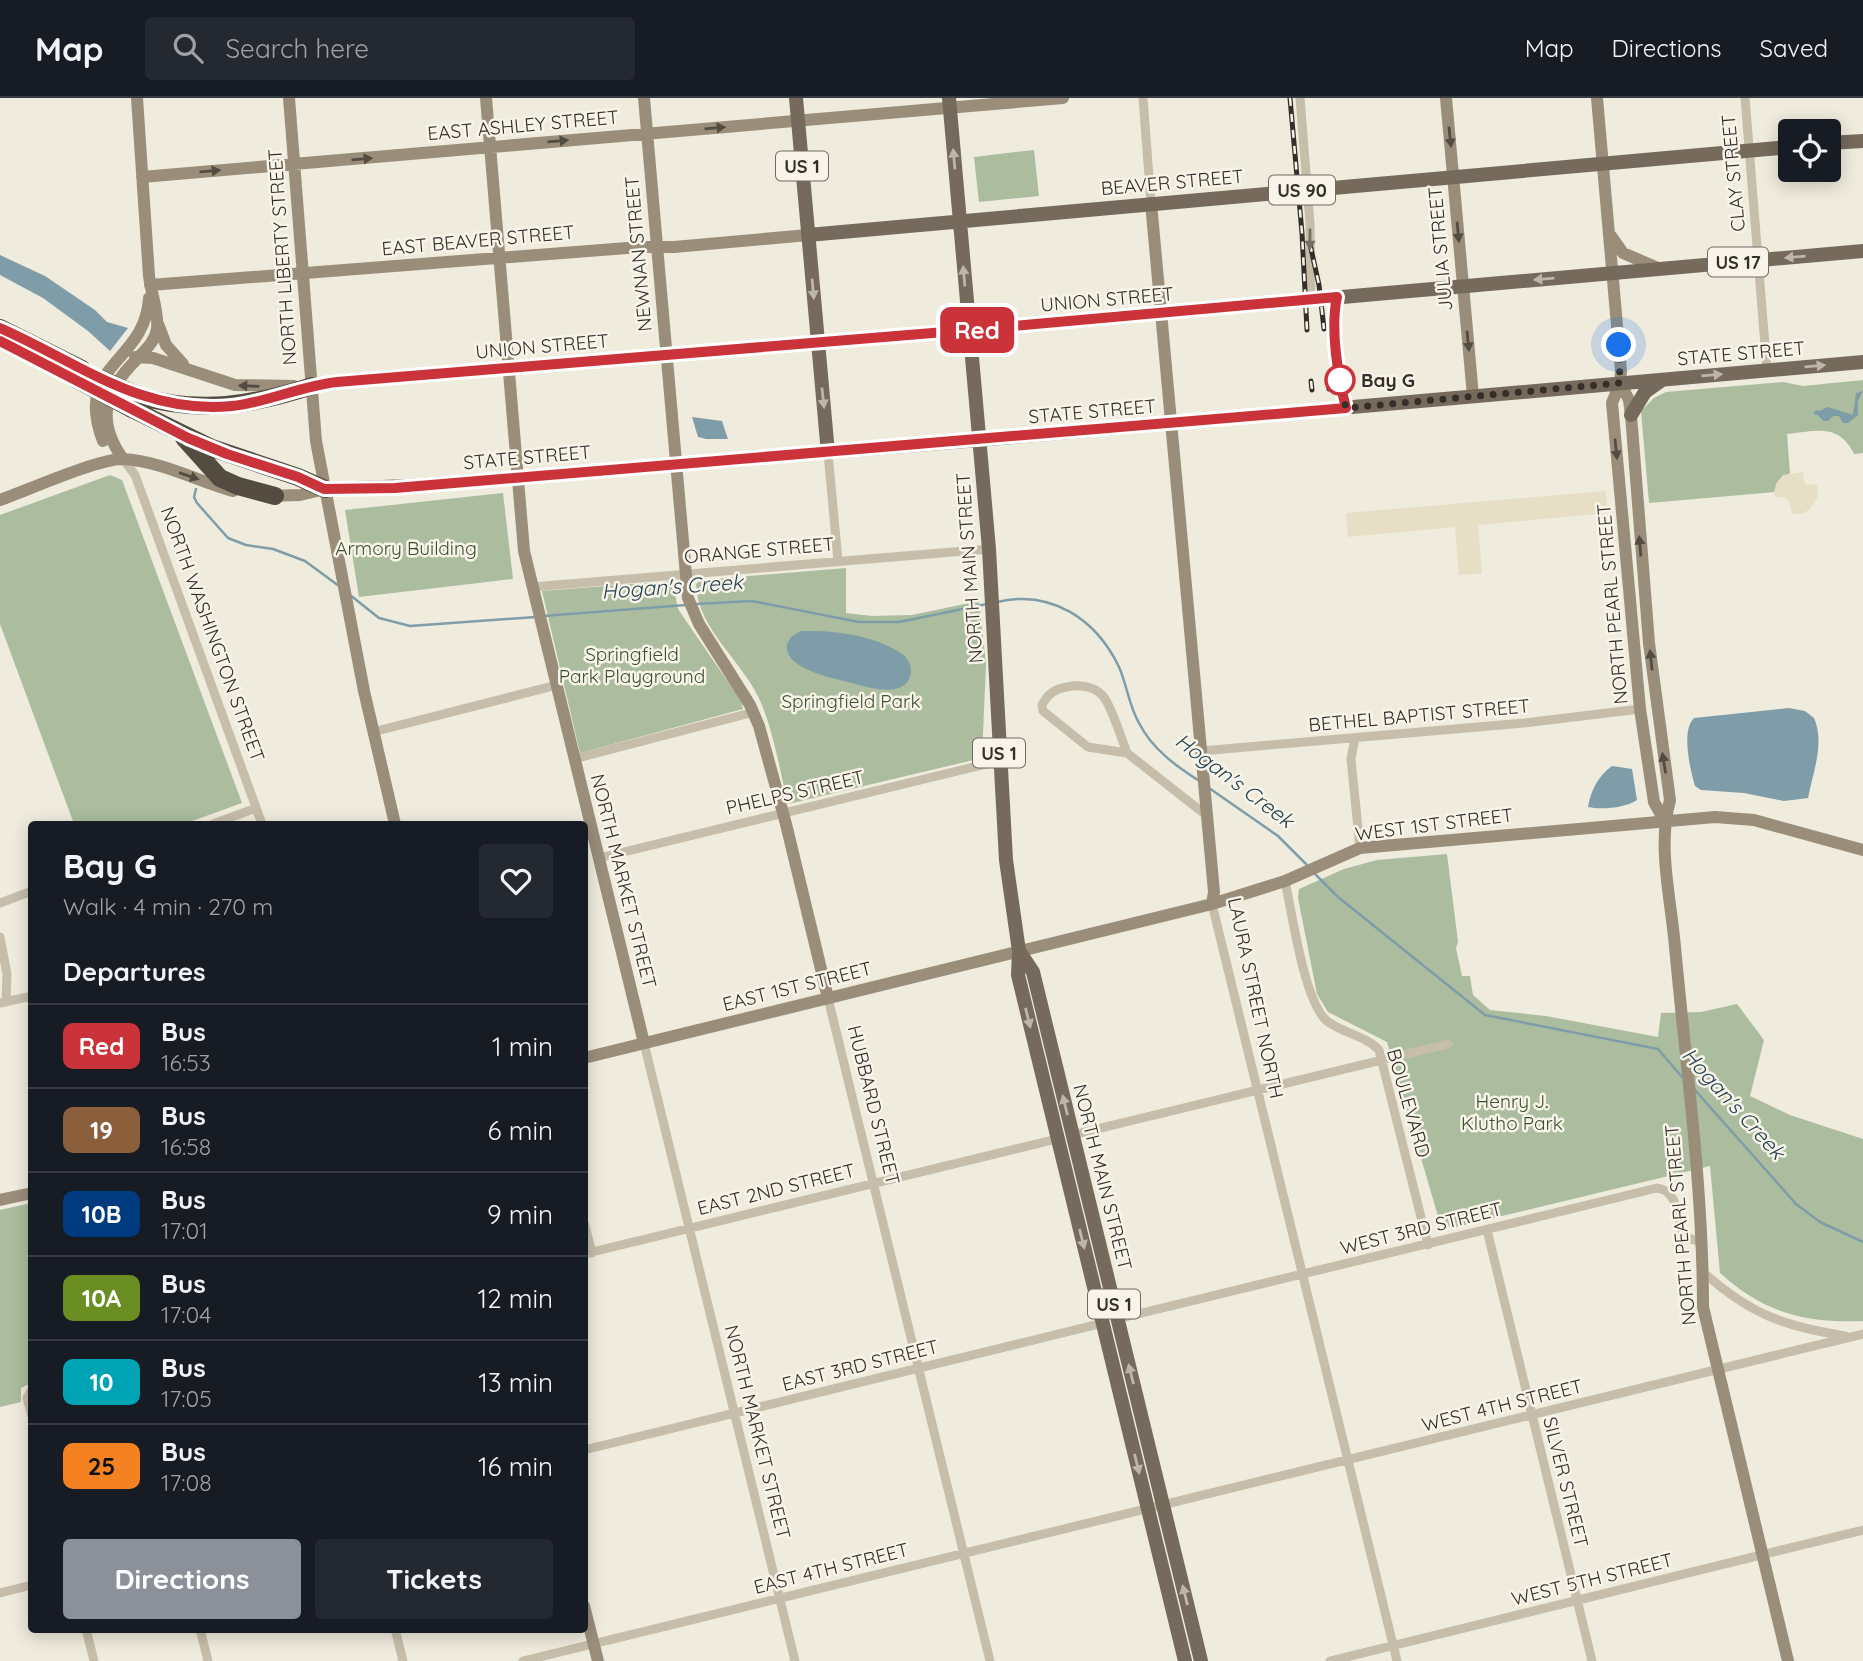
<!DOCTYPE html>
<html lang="en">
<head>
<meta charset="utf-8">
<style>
  body { margin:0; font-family:Quicksand,sans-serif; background:#242831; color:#f1f3f6; height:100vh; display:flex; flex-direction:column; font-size:26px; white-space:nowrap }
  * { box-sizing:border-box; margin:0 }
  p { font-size:23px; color:#9ea1a6 }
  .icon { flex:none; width:38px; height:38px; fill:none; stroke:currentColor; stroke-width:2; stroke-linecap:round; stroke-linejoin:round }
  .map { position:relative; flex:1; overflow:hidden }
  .panel { position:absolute; left:28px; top:723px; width:560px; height:812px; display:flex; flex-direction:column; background:#171b24; border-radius:7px; box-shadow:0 4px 18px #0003 }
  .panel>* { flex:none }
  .badge { padding:0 14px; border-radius:10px; font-size:24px; line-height:46px }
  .buttons { position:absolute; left:1778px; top:21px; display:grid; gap:14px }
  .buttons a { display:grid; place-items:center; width:63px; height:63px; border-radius:7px; background:#171b24; box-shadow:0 4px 18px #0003; font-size:35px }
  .you { position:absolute; width:35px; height:35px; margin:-18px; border:5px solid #fff; border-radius:50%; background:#1a73e8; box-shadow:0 0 0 10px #1a73e833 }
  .map>.badge { position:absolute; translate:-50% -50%; box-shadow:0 0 0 4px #fff }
  h2 { padding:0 35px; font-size:26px; line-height:63px }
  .round { display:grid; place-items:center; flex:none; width:74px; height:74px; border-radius:7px; background:#242831 }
  .head { display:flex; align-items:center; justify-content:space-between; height:119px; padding:0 35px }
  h1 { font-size:33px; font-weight:700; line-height:52px }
  .action { display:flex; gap:14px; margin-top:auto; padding:14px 35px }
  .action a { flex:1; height:80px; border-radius:7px; background:#8c9099; color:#fff; font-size:28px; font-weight:700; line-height:80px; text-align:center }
  .action a+a { background:#242831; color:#f1f3f6 }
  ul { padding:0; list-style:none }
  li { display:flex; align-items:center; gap:21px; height:84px; padding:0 35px; border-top:2px solid #363941 }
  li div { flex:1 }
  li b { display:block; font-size:26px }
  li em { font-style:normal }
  li .badge { min-width:77px; font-weight:700; text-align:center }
  header { display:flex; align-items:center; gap:42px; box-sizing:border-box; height:98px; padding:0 35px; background:#171b24; border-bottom:2px solid #363941 }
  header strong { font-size:33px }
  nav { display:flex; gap:38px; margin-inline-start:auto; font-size:24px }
  .search { width:490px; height:63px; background:#242831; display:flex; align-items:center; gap:18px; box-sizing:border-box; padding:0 24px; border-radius:7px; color:#9ea1a6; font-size:26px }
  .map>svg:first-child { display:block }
  .green { fill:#abbd9e }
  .plaza { fill:#e6dfc5 }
  .water { fill:#7f9da9 }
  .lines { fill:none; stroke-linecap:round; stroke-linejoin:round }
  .stream { stroke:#7f9da9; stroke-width:2.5 }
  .street { stroke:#c6beaa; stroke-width:9 }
  .secondary { stroke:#9a8e7b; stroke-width:12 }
  .primary { stroke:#756a5b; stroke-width:14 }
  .highway { stroke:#544c41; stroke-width:18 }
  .rail-casing { stroke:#342f29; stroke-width:5 }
  .rail { stroke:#f8f4e9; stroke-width:2.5; stroke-dasharray:8; stroke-linecap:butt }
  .highway-bridge { stroke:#544c41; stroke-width:18 }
  .oneway { fill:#534c42 }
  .oneway2 { fill:#bdb6a9 }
  .oneway3 { fill:#766f63 }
  .line-casing { stroke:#fff; stroke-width:16 }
  .line { stroke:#cb333b; stroke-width:10 }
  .walk { stroke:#342f29; stroke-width:7; stroke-dasharray:0 12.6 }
  .stop-dot { fill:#fff; stroke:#cb333b; stroke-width:3.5 }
  .labels { text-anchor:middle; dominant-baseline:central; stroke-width:5; stroke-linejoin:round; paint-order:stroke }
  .shield { fill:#f8f4e9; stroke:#6f6a63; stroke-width:2 }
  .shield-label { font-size:18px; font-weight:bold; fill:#342f29 }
  .street-label { font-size:19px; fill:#342f29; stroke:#f8f4e9 }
  .stop-label { font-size:19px; font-weight:bold; fill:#342f29; stroke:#f8f4e9; text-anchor:start }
  .park-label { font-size:19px; fill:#3c502f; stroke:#f8f4e9 }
  .water-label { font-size:21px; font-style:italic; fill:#224352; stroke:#f8f4e9 }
</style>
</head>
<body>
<header>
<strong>Map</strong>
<div class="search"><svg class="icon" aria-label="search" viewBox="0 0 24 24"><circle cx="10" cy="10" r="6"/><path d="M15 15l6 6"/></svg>Search here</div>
<nav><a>Map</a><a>Directions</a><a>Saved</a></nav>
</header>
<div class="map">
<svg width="1863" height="1563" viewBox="0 0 1863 1563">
  <rect width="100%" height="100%" fill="#efebdd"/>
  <!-- green -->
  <path class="green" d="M1034,52L1039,98L979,104L974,59Z
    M1863,282V355L1854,356C1839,325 1816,333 1787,336L1790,375L1783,379L1775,394L1649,405L1641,313L1654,300L1666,294L1783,284L1803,288Z
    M110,377L122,382L242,705L184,726H74L0,526V417Z
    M503,395L513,481L359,499L345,412Z
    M846,470V515L872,518L912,517L979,503L986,566L982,660L788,706C780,673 774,637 762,607C745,564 697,532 696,486L701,482Z
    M670,483C678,491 674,505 680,514C700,544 721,573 741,603L743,611L580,655L542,493Z
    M1447,756L1458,844L1456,850L1462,878H1470L1473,897L1490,912L1546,918L1658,939L1661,915L1701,914L1737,906L1764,942L1750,998L1790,1017L1863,1041V1223C1805,1225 1764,1215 1720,1175L1710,1068L1456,1129L1443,1128L1438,1118L1387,944L1328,914L1317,896L1298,800L1299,791L1344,771L1377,762Z
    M31,1105V1285L21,1290V1304L0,1309V1112Z"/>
  <!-- plaza -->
  <path class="plaza" d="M1803,374L1804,384L1807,387L1817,386L1818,399L1810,411L1804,415L1795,416L1792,415L1790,405L1785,399H1775L1774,395L1776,386L1783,377Z
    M1606,393L1608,415L1478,427L1482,476L1459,477L1455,429L1348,439L1346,415Z"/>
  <!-- water -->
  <path class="water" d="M0,157L45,178L95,212L107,224L128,230L110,253L88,233L43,200L0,177Z
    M1863,293L1858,303V317L1848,325H1843L1839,318H1833L1828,323H1823L1818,317L1813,316L1816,312L1819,313L1828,309L1853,317L1856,295Z
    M692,319L722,323L728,341H706L698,339Z
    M802,533C834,532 874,537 901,555C907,559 911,566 911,573C909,602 869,590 852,585C835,581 783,571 787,547C789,539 796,535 802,533Z
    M1789,610L1805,613L1814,620C1825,645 1813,674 1808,700L1784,703L1744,695L1701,692L1695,688C1690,671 1681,632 1694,620Z
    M1612,668L1632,671L1637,702C1625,710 1602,712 1588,709C1591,692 1598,678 1612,668Z"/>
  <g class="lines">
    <!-- stream -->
    <path class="stream" d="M196,391L194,399L197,405L228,440L246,447L273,451L305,463L339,488
      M350,497L379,520L410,528L536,519
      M997,504C1051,491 1096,521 1119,569C1127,587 1129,608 1139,625C1152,651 1177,669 1201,684
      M696,506L752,503L859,524H899L987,506
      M543,518L686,507
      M1209,690L1278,738L1308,768
      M1315,776L1338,799L1485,917L1658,951L1682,979
      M1694,991L1796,1106L1820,1124L1863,1144"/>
    <!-- street -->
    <path class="street" d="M1143,0L1151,105
      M1300,0L1310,125L1311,202
      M1745,0L1767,272
      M828,355L838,463
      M123,361L135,377L262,726
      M532,489L989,451
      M373,634L557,587
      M1355,640L1351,661L1360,750
      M1201,653L1524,625L1640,611
      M1127,655C1122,642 1111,607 1103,598C1095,588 1078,586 1067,589C1054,591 1048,596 1042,607L1043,613L1088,649L1127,655L1206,717
      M574,661L754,614
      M213,726L256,710
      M599,760L999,663
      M1285,783C1292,814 1304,904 1327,923C1342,935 1365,937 1379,952L1428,1147
      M0,805L32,793
      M1212,806L1397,1563
      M0,839L7,876L6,903
      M828,900L990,1563
      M0,905L32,898
      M644,945L795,1563
      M1072,1037L1448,946
      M584,1124L592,1155
      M1487,1132L1592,1563
      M584,1156L1057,1041
      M1703,1174C1751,1217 1784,1228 1845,1238
      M1117,1221L1657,1090C1678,1092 1678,1120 1683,1138L1700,1144
      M32,1291L27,1300L32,1318
      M584,1352L1103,1225
      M0,1495L32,1487
      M86,1531L94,1563
      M200,1531L208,1563
      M395,1531L403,1563
      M523,1563L1863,1236
      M1330,1563L1863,1432"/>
    <!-- secondary -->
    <path class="secondary" d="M289,0L316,343L364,593L395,726
      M486,0L524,453L644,945
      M644,0L688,500L699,526L750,607L759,628L786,726L828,900
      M1446,0L1473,298
      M1597,0L1621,273L1620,285L1612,305L1640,611L1654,704L1664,722
      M142,79L1063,0
      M1151,105L1214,794L1212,806
      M1611,138L1623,155L1658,170
      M150,187L640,149H674L808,137
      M158,226L166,247L183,266
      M135,259L153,260L235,287L294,288
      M1620,285L1629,302L1631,317L1649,545L1670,702C1657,748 1671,801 1675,849C1686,968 1703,1089 1703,1209L1788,1563
      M103,343C73,265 145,266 149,200
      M123,361C96,323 104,294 136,262C144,253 155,244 157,231C159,214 151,195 149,178C145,118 141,59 137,0
      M268,398L300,397L325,391
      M0,402C28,392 97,361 123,361C161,363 197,383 233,393
      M584,960L1212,806L1285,783L1360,750L1715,719L1754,722L1863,752
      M0,1102L32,1095
      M584,1508L598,1563"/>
    <!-- primary -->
    <path class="primary" d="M796,0L828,355
      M949,0L989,451L1006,762L1019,853L1018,877L1185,1563
      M1829,45L1863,43
      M808,137L1790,49
      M312,288L344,283L969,232L1863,153
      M1631,317L1645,294L1662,282
      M325,391L410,388L979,342L1863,264
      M1019,853L1033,874L1201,1563"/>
    <!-- highway -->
    <path class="highway" d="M0,230L82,271
      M139,298C199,316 254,307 312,288
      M132,311L212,350L298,379L325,391
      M184,340L220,380L238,388L275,398"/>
    <!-- rail casing -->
    <g class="rail-casing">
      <path id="rail" d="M1290,0L1302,135L1307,232
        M1310,146L1319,187L1324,231
        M1328,281L1329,291
        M1311,283L1312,292"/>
    </g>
    <!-- rail -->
    <use href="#rail" class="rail"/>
    <!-- highway-bridge -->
    <path class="highway-bridge" d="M76,281L132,311
      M101,281L139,298"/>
  </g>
  <!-- one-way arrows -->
  <defs><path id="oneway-solid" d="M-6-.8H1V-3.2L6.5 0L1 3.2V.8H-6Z" transform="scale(1.75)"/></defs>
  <g class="oneway">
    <use href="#oneway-solid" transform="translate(715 30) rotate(-5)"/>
    <use href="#oneway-solid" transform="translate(1450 39) rotate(84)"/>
    <use href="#oneway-solid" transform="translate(558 43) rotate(-5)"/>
    <use href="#oneway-solid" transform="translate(362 61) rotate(-5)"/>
    <use href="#oneway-solid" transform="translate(210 73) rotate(-5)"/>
    <use href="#oneway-solid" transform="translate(1458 134) rotate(85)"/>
    <use href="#oneway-solid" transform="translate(1468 243) rotate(84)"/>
    <use href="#oneway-solid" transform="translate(249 288) rotate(-178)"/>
    <use href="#oneway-solid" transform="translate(1616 351) rotate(84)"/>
    <use href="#oneway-solid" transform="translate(189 378) rotate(19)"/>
    <use href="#oneway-solid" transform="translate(1640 448) rotate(-95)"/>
    <use href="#oneway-solid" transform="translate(1651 562) rotate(-96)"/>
    <use href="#oneway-solid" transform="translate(1664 665) rotate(-99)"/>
  </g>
  <g class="oneway2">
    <use href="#oneway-solid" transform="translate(954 61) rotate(-95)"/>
    <use href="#oneway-solid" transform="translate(1795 159) rotate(175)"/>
    <use href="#oneway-solid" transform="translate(964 178) rotate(-95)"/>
    <use href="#oneway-solid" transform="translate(1544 181) rotate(175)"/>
    <use href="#oneway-solid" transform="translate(813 191) rotate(85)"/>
    <use href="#oneway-solid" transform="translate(1815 268) rotate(-5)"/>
    <use href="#oneway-solid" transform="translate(1712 277) rotate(-5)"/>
    <use href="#oneway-solid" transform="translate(823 300) rotate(84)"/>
    <use href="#oneway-solid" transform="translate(1028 920) rotate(76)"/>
    <use href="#oneway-solid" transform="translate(1065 1007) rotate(-104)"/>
    <use href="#oneway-solid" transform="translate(1082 1141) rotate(76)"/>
    <use href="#oneway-solid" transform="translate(1131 1276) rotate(-104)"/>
    <use href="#oneway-solid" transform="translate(1137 1366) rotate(76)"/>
    <use href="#oneway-solid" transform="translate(1185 1497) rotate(-104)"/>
  </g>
  <use class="oneway3" href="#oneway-solid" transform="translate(1310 141) rotate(90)"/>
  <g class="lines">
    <!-- line casing -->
    <g class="line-casing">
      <path id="line" d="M0,230C78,264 141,317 232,308C268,304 301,288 337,284L969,232L1337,199C1330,231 1338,279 1346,310L395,390L324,391L298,379L227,356L188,340L0,243"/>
    </g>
    <!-- line -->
    <use href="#line" class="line"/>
    <!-- walk -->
    <path class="walk" d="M1340,282L1346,310L1620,285L1619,247"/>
  </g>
  <!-- markers -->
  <circle class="stop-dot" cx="1340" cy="282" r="14"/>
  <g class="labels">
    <!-- shield labels -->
    <g class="shield">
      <rect x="776" y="53.5" width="52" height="29" rx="5"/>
      <rect x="1269" y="77.5" width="66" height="29" rx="5"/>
      <rect x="1708" y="149.5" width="60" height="29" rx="5"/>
      <rect x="973" y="640.5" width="52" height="29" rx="5"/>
      <rect x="1088" y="1191.5" width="52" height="29" rx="5"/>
    </g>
    <g class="shield-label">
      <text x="802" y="68">US 1</text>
      <text x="1302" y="92">US 90</text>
      <text x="1738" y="164">US 17</text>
      <text x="999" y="655">US 1</text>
      <text x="1114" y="1206">US 1</text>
    </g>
    <!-- street labels -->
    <g class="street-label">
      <text transform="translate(523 27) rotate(-5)">EAST ASHLEY STREET</text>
      <text transform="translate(1733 75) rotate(-95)">CLAY STREET</text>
      <text transform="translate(1172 84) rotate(-5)">BEAVER STREET</text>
      <text transform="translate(478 142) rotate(-5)">EAST BEAVER STREET</text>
      <text transform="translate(1440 151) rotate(-95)">JULIA STREET</text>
      <text transform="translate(638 156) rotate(-95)">NEWNAN STREET</text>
      <text transform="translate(282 159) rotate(-94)">NORTH LIBERTY STREET</text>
      <text transform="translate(1107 201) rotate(-5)">UNION STREET</text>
      <text transform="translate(542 248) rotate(-5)">UNION STREET</text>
      <text transform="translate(1741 255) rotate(-5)">STATE STREET</text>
      <text transform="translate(1092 313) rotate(-5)">STATE STREET</text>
      <text transform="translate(527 359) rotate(-5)">STATE STREET</text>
      <text transform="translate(759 452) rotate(-5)">ORANGE STREET</text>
      <text transform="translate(969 470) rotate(-94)">NORTH MAIN STREET</text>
      <text transform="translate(1612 506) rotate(-95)">NORTH PEARL STREET</text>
      <text transform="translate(213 536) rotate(70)">NORTH WASHINGTON STREET</text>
      <text transform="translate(1419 617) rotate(-5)">BETHEL BAPTIST STREET</text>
      <text transform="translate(795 694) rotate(-13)">PHELPS STREET</text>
      <text transform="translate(1434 726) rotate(-7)">WEST 1ST STREET</text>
      <text transform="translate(624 783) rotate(76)">NORTH MARKET STREET</text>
      <text transform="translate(797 888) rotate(-14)">EAST 1ST STREET</text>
      <text transform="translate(1256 900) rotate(78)">LAURA STREET NORTH</text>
      <text transform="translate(1409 1005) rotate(74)">BOULEVARD</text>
      <text transform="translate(874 1007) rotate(76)">HUBBARD STREET</text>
      <text transform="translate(1103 1079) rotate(76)">NORTH MAIN STREET</text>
      <text transform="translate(776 1091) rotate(-14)">EAST 2ND STREET</text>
      <text transform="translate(1680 1127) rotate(-95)">NORTH PEARL STREET</text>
      <text transform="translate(1421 1130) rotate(-14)">WEST 3RD STREET</text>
      <text transform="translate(860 1267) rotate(-14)">EAST 3RD STREET</text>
      <text transform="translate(1502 1307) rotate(-14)">WEST 4TH STREET</text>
      <text transform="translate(758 1334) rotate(76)">NORTH MARKET STREET</text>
      <text transform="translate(1566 1384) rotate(76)">SILVER STREET</text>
      <text transform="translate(831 1470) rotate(-14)">EAST 4TH STREET</text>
      <text transform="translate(1592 1481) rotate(-14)">WEST 5TH STREET</text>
    </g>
    <!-- stop labels -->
    <g class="stop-label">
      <text x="1361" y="282">Bay G</text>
    </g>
    <!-- park labels -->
    <g class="park-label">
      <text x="406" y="450">Armory Building</text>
      <text x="632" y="556">Springfield<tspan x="632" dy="22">Park Playground</tspan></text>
      <text x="851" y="603">Springfield Park</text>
      <text x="1512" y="1003">Henry J.<tspan x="1512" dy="22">Klutho Park</tspan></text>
    </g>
    <!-- water labels -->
    <g class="water-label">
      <text transform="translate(672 488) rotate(-4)">Hogan's Creek</text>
      <text transform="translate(1235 682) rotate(37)">Hogan's Creek</text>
      <text transform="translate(1734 1005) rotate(48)">Hogan's Creek</text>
    </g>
  </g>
</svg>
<div class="buttons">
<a><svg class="icon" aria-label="locate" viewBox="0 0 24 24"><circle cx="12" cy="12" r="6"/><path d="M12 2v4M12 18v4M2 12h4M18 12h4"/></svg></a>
</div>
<div class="you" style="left:1619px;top:247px"></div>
<b class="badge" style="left:977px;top:232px;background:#cb333b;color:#fff">Red</b>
<section class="panel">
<div class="head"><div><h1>Bay G</h1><p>Walk · 4 min · 270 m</p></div><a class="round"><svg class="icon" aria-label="heart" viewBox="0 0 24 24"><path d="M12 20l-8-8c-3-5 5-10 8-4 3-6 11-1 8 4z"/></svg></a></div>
<h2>Departures</h2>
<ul>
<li><span class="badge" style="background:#cb333b;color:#fff">Red</span><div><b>Bus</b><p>16:53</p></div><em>1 min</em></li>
<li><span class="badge" style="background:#8b5e3c;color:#fff">19</span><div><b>Bus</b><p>16:58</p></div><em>6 min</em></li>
<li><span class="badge" style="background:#003b80;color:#fff">10B</span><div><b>Bus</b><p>17:01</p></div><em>9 min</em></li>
<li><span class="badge" style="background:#6b8e23;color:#fff">10A</span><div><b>Bus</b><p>17:04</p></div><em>12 min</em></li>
<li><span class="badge" style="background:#00a3b4;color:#fff">10</span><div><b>Bus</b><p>17:05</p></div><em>13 min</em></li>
<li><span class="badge" style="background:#f58220;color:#111">25</span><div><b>Bus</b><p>17:08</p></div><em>16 min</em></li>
</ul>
<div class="action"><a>Directions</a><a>Tickets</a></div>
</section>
</div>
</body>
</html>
